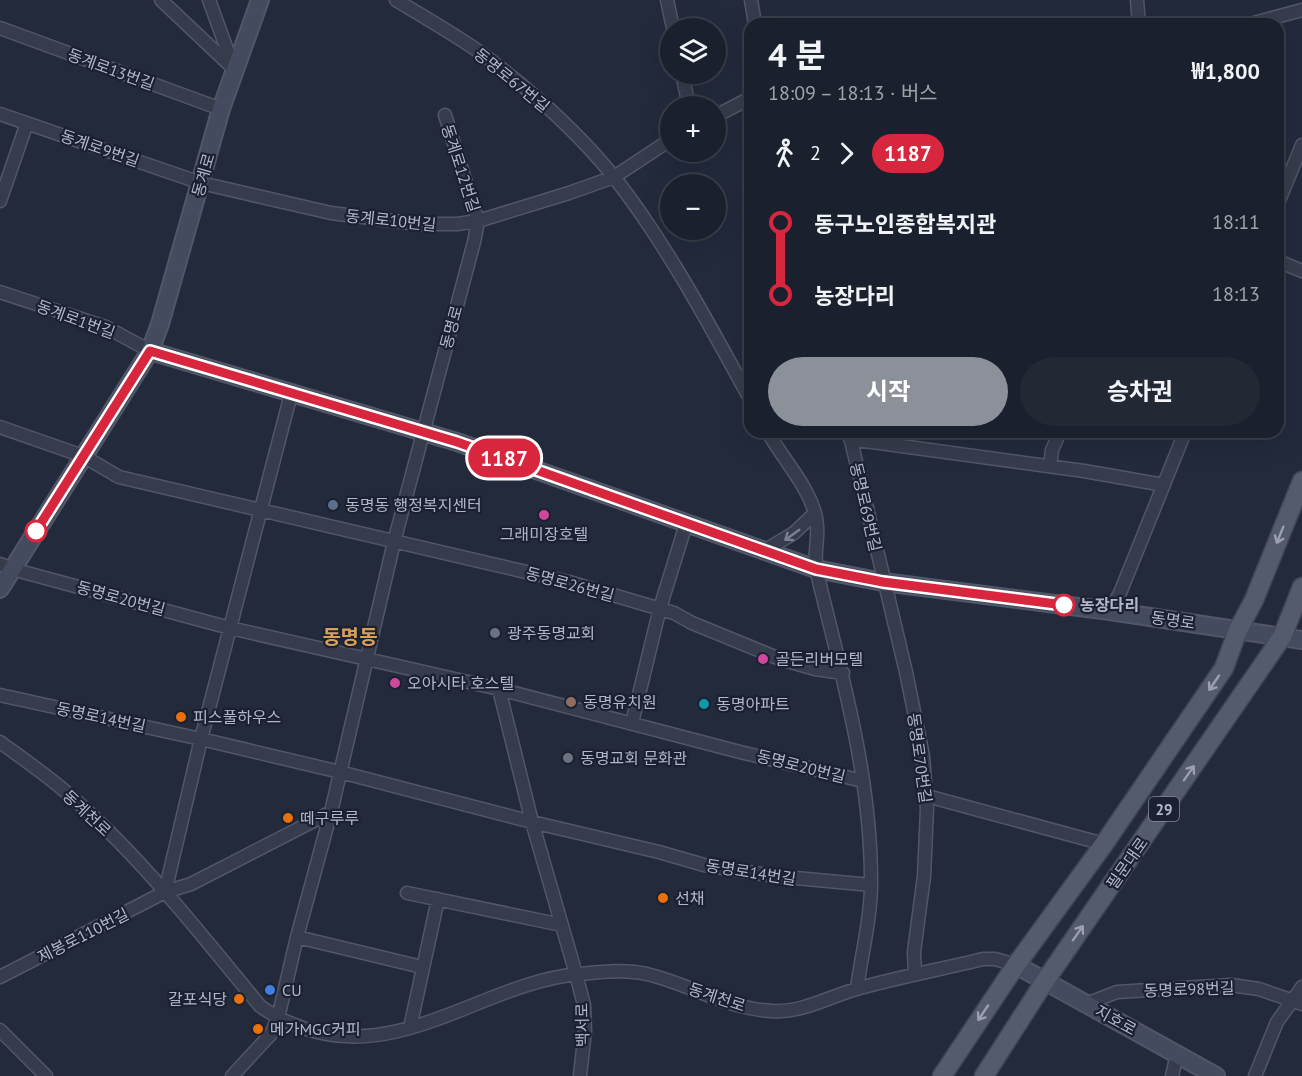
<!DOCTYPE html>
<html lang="ko">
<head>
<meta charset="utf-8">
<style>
  body { margin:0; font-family:"PT Sans","Noto Sans KR",sans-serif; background:#232835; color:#f1f3f6; height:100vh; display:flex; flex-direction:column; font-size:22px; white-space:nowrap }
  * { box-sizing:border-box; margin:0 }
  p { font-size:20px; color:#9fa3aa }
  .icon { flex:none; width:33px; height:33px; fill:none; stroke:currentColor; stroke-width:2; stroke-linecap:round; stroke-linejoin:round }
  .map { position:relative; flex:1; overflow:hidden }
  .drawer { position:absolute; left:744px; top:18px; width:540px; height:420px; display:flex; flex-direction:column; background:#1a202d; border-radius:18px; box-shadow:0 6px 24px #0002,0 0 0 2px #383e49 }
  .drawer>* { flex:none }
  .badge { padding:0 12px; border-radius:20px; font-size:21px; line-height:39px }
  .controls { position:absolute; left:660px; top:18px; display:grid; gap:12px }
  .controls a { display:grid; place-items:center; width:66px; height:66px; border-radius:50%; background:#1a202d; box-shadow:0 6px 24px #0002,0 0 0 2px #383e49; font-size:30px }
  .map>.badge { position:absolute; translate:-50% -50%; box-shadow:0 0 0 3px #fff }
  .legs { display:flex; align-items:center; gap:9px; height:66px; padding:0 24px; font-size:20px }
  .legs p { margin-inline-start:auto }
  .summary { display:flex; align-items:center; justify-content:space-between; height:102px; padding:0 24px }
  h1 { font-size:33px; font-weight:700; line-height:45px }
  .primary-button { display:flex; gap:12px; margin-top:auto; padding:12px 24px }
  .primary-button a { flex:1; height:69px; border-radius:36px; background:#8c9099; color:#fff; font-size:24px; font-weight:700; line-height:69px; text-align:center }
  .primary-button a+a { background:#232835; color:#f1f3f6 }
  ul { padding:0 24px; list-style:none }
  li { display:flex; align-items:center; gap:21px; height:72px; font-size:22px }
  li i { display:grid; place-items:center; width:9px; height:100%; margin:0 8px; background:currentColor }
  li i::after { content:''; width:15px; height:15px; margin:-8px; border:4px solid; border-radius:50%; background:#1a202d }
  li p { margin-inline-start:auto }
  li:first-child i { background:linear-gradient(#0000 50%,currentColor 0) }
  li:last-child i { background:linear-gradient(currentColor 50%,#0000 0) }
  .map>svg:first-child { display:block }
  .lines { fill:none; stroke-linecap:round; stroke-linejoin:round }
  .street-casing { stroke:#515767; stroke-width:15 }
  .secondary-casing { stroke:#515767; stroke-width:20 }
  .primary-casing { stroke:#3f4555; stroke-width:21 }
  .street { stroke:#363c4c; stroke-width:12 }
  .secondary { stroke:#444b5f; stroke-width:16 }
  .primary { stroke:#545b6c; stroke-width:18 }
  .oneway { stroke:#7a8090 }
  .oneway2 { stroke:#9aa0b1 }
  .line-1-casing { stroke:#fff; stroke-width:14 }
  .line-1 { stroke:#d7263d; stroke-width:9 }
  .service-dot { fill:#5c6f8a; stroke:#1b2131; stroke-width:2 }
  .hotel-dot { fill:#d1479c; stroke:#1b2131; stroke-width:2 }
  .stop-1-dot { fill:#fff; stroke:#d7263d; stroke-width:3 }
  .worship-dot { fill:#6b7280; stroke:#1b2131; stroke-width:2 }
  .education-dot { fill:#8d6e63; stroke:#1b2131; stroke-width:2 }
  .culture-dot { fill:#0f9aa8; stroke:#1b2131; stroke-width:2 }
  .food-dot { fill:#e8710a; stroke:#1b2131; stroke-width:2 }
  .shop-dot { fill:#3f7fe0; stroke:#1b2131; stroke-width:2 }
  .labels { text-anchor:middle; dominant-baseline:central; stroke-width:4.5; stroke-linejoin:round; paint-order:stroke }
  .shield { fill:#1b2131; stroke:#848a9b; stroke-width:1.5 }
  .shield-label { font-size:15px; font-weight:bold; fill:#b1b7c8 }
  .street-label { font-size:16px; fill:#b1b7c8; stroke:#1b2131 }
  .poi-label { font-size:16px; fill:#b1b7c8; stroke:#1b2131; text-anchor:start }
  .stop-label { font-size:16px; font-weight:bold; fill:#b1b7c8; stroke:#1b2131; text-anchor:start }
  .quarter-label { font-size:20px; font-weight:bold; fill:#d7a05d; stroke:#1b2131 }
</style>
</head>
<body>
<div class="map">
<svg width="1302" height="1076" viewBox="0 0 1302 1076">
  <rect width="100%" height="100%" fill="#222a3c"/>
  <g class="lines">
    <!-- street casing -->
    <g class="street-casing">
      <path id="street" d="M161,0L235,70
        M209,0L233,66
        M396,0C424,17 454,34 481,53C528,88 578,132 614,177C666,243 710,326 750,399
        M667,0L673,28
        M751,0L755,24
        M1137,0L1139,24
        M1250,24L1302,10
        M0,28L221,109
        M682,74L689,106
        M0,114L201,183L331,213L418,224H457L478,221L569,193L614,177L670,140
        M716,116L750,98
        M0,201L27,123
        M1278,203L1302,145
        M1278,261L1302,271
        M0,292L106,327L150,351
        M0,427L83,456L119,477L569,582L674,613L692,623L780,659L815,669L843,673
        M768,432C782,458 805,482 814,510C822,533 812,553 817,573C842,676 872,779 871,886C871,919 861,956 857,989
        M849,432L906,672L923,756L927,809L924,876L914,952L915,974
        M850,439L1084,471L1164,485
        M1050,466L1052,450L1060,432
        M764,551L794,533L815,513
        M0,564L12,569L230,628L499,689L740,752L863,781
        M1110,611L1120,593L1185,432
        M499,689L532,822L576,974L584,1005L585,1031L580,1076
        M0,695L201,739L340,772L532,822L659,852L704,865L774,876L871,885
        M632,723L660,608L686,524
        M0,742C22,758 45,774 66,792C139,854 199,932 260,1006C278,1019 296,1027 317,1032C410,1055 489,982 579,974C601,972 625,969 647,974C689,984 728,1009 772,1011C803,1013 830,996 860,988C900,977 942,969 983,959H995L1016,965
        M927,796L1104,844
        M165,892L201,739L291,394
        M407,893L562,925
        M297,937L422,967
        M0,977L165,892L191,884L331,812
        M1086,1004L1117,992L1231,985L1259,989L1302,1004
        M410,1028L438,899
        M0,1030L46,1076
        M232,1076L271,1034L278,1018L297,937L331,812L394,542L474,242L478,221L445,115
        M1172,1076L1177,1054
        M1255,1076L1277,1022L1302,987"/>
    </g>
    <!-- secondary casing -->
    <g class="secondary-casing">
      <path id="secondary" d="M150,351L457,442L816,569L883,582L1110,611L1302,640
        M0,589L150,351L160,324L221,109L260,0
        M1016,965L1216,1076"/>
    </g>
    <!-- primary casing -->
    <g class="primary-casing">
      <path id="primary" d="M942,1076L1016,965L1104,844L1224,668L1238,630L1254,600L1302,481
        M984,1076L1045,981L1282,637L1302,587"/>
    </g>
    <!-- street -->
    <use href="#street" class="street"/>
    <!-- secondary -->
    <use href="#secondary" class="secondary"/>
    <!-- primary -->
    <use href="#primary" class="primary"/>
  </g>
  <!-- one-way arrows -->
  <defs><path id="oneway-shaft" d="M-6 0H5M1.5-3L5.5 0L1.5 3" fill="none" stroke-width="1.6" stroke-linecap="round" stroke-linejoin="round" transform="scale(1.5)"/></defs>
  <use class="oneway" href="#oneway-shaft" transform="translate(792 535) rotate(144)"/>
  <g class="oneway2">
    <use href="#oneway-shaft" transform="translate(1280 535) rotate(112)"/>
    <use href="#oneway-shaft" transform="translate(1214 683) rotate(124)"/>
    <use href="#oneway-shaft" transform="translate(1189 773) rotate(-55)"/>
    <use href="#oneway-shaft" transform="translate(1078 933) rotate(-55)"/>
    <use href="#oneway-shaft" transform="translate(983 1013) rotate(124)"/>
  </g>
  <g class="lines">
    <!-- line-1 casing -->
    <g class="line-1-casing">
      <path id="line-1" d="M36,531L150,351L457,442L816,569L883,582L1064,605"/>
    </g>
    <!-- line-1 -->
    <use href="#line-1" class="line-1"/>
  </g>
  <!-- markers -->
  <circle class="service-dot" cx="333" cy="505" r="6"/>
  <g class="hotel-dot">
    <circle cx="544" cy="515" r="6"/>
    <circle cx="763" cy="659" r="6"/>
    <circle cx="395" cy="683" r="6"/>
  </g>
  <g class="stop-1-dot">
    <circle cx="36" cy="531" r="10"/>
    <circle cx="1064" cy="605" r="10"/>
  </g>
  <g class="worship-dot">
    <circle cx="495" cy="633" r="6"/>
    <circle cx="568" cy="758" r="6"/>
  </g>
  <circle class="education-dot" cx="571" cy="702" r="6"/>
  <circle class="culture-dot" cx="704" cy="704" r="6"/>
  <g class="food-dot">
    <circle cx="181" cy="717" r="6"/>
    <circle cx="288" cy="818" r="6"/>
    <circle cx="663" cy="898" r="6"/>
    <circle cx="239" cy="999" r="6"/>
    <circle cx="258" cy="1029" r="6"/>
  </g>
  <circle class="shop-dot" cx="270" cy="990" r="6"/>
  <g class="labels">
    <!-- shield labels -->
    <rect class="shield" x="1149" y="797" width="30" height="24" rx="4.5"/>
    <g class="shield-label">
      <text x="1164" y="809">29</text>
    </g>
    <!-- street labels -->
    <g class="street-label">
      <text transform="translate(111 69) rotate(20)">동계로13번길</text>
      <text transform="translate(512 80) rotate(39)">동명로67번길</text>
      <text transform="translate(100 148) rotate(19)">동계로9번길</text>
      <text transform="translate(461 168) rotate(72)">동계로12번길</text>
      <text transform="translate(203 175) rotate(-74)">동계로</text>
      <text transform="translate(391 220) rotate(6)">동계로10번길</text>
      <text transform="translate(76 319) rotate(20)">동계로1번길</text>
      <text transform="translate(451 327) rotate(-75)">동명로</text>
      <text transform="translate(866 507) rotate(77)">동명로69번길</text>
      <text transform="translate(570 584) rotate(15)">동명로26번길</text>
      <text transform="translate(121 598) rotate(15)">동명로20번길</text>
      <text transform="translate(1173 620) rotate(8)">동명로</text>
      <text transform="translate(101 717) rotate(12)">동명로14번길</text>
      <text transform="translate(920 758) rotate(82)">동명로70번길</text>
      <text transform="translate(801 766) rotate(14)">동명로20번길</text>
      <text transform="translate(87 813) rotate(43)">동계천로</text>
      <text transform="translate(1127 863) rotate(-55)">필문대로</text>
      <text transform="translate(751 872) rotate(9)">동명로14번길</text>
      <text transform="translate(83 935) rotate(-27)">제봉로110번길</text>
      <text transform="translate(1189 989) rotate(-2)">동명로98번길</text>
      <text transform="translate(717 997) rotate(18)">동계천로</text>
      <text transform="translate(1116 1020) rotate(29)">지호로</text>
      <text transform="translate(582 1025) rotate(-91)">백서로</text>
    </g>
    <!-- poi labels -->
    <g class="poi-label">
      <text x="345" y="505">동명동 행정복지센터</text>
      <text x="544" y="534" text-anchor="middle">그래미장호텔</text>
      <text x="507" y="633">광주동명교회</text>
      <text x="775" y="659">골든리버모텔</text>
      <text x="407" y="683">오아시타 호스텔</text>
      <text x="583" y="702">동명유치원</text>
      <text x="716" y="704">동명아파트</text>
      <text x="193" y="717">피스풀하우스</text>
      <text x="580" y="758">동명교회 문화관</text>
      <text x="300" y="818">떼구루루</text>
      <text x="675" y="898">선채</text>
      <text x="282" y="990">CU</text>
      <text x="227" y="999" text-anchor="end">갈포식당</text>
      <text x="270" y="1029">메가MGC커피</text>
    </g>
    <!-- stop labels -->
    <g class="stop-label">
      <text x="1080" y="605">농장다리</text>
    </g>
    <!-- quarter labels -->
    <g class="quarter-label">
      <text x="350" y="637">동명동</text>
    </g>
  </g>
</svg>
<div class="controls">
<a><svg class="icon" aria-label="layers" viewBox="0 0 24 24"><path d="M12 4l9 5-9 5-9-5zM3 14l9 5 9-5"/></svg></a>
<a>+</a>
<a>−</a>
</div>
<b class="badge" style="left:504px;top:458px;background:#d7263d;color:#fff">1187</b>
<section class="drawer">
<div class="summary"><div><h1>4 분</h1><p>18:09 – 18:13 · 버스</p></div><b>₩1,800</b></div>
<div class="legs"><svg class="icon" aria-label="walk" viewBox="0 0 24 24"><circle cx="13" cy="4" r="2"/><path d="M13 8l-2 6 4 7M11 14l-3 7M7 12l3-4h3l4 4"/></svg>2<svg class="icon" aria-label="forward" viewBox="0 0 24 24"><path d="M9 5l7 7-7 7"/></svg><b class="badge" style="background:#d7263d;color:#fff">1187</b></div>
<ul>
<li><i style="color:#d7263d"></i><b>동구노인종합복지관</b><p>18:11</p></li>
<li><i style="color:#d7263d"></i><b>농장다리</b><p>18:13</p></li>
</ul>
<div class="primary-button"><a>시작</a><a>승차권</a></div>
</section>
</div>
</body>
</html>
